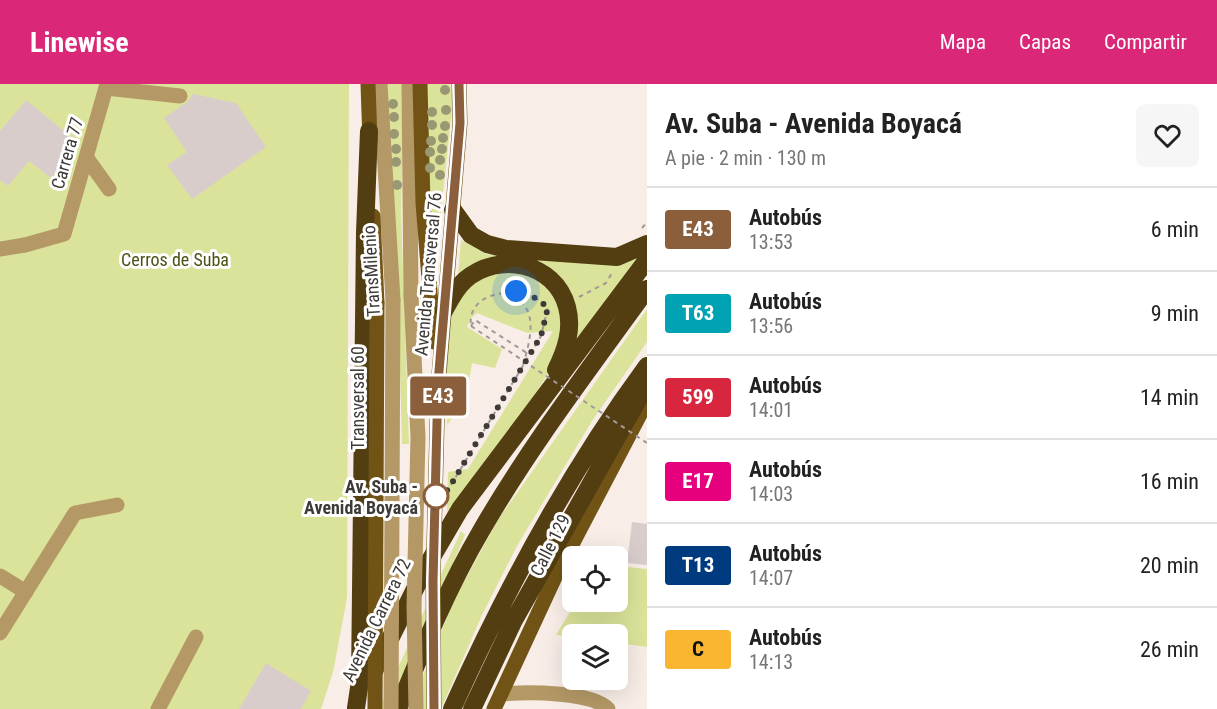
<!DOCTYPE html>
<html lang="es">
<head>
<meta charset="utf-8">
<style>
  body { margin:0; font-family:"Roboto Condensed",sans-serif; background:#f6f6f6; color:#222; height:100vh; display:flex; flex-direction:column; font-size:22px; white-space:nowrap }
  * { box-sizing:border-box; margin:0 }
  p { font-size:20px; color:#767676 }
  .icon { flex:none; width:33px; height:33px; fill:none; stroke:currentColor; stroke-width:2; stroke-linecap:round; stroke-linejoin:round }
  .map { position:relative; flex:1; overflow:hidden }
  .side { display:flex; flex-direction:column; background:#fff; width:570px }
  .side>* { flex:none }
  .badge { padding:0 12px; border-radius:4px; font-size:21px; line-height:39px }
  .fabs { position:absolute; left:562px; top:462px; display:grid; gap:12px }
  .fabs a { display:grid; place-items:center; width:66px; height:66px; border-radius:9px; background:#fff; box-shadow:0 6px 24px #0002; font-size:30px }
  .you { position:absolute; width:30px; height:30px; margin:-15px; border:4px solid #fff; border-radius:50%; background:#1a73e8; box-shadow:0 0 0 9px #1a73e833 }
  .map>.badge { position:absolute; translate:-50% -50%; box-shadow:0 0 0 3px #fff }
  .round { display:grid; place-items:center; flex:none; width:63px; height:63px; border-radius:9px; background:#f6f6f6 }
  .head { display:flex; align-items:center; justify-content:space-between; height:102px; padding:0 18px }
  h1 { font-size:28px; font-weight:700; line-height:45px }
  ul { padding:0; list-style:none }
  li { display:flex; align-items:center; gap:18px; height:84px; padding:0 18px; border-top:2px solid #e0e0e0 }
  li div { flex:1 }
  li b { display:block; font-size:22px }
  li em { font-style:normal }
  li .badge { min-width:66px; font-weight:700; text-align:center }
  header { display:flex; align-items:center; gap:36px; box-sizing:border-box; height:84px; padding:0 30px; background:#db2777; color:#fff }
  header strong { font-size:28px }
  nav { display:flex; gap:33px; margin-inline-start:auto; font-size:21px }
  main { display:flex; flex:1; min-height:0 }
  .map>svg:first-child { display:block }
  .green { fill:#dbe39a }
  .building { fill:#d9cdcc }
  .lines { fill:none; stroke-linecap:round; stroke-linejoin:round }
  .path { stroke:#a19995; stroke-width:2; stroke-dasharray:4.5 4.5; stroke-linecap:butt }
  .minor { stroke:#b49966; stroke-width:15 }
  .major { stroke:#715415; stroke-width:15 }
  .highway { stroke:#533e11; stroke-width:18 }
  .path-bridge { stroke:#a19995; stroke-width:2; stroke-dasharray:4.5 4.5; stroke-linecap:butt }
  .minor-bridge { stroke:#b49966; stroke-width:15 }
  .major-bridge { stroke:#715415; stroke-width:15 }
  .tree { fill:#9a9873 }
  .line-casing { stroke:#fff; stroke-width:14 }
  .line { stroke:#8b5e3c; stroke-width:9 }
  .walk { stroke:#3e3a38; stroke-width:6; stroke-dasharray:0 10.8 }
  .stop-dot { fill:#fff; stroke:#8b5e3c; stroke-width:3 }
  .labels { text-anchor:middle; dominant-baseline:central; stroke-width:6; stroke-linejoin:round; paint-order:stroke }
  .street-label { font-size:18px; fill:#3e3a38; stroke:#fff }
  .park-label { font-size:18px; fill:#4d5214; stroke:#fff }
  .stop-label { font-size:18px; font-weight:bold; fill:#3e3a38; stroke:#fff; text-anchor:end }
</style>
</head>
<body>
<header>
<strong>Linewise</strong>
<nav><a>Mapa</a><a>Capas</a><a>Compartir</a></nav>
</header>
<main>
<div class="map">
<svg width="647" height="625" viewBox="0 0 647 625">
  <rect width="100%" height="100%" fill="#f8ede7"/>
  <!-- green -->
  <path class="green" d="M0,0H349L347,514L333,588L321,625H0Z
    M384,0H404L401,128L409,360H402L398,212Z
    M426,0H450L453,16L435,185L427,97Z
    M461,156L487,170L503,173C485,176 471,179 458,192Z
    M643,171L578,257L574,226L524,174Z
    M487,187C500,187 522,185 533,190C553,200 567,224 563,247C555,301 481,384 447,428L448,388L468,385L553,247L527,249L477,229L470,235L467,243L502,265L495,284L472,279C468,305 463,321 447,341L446,257L453,220Z
    M647,225V258L592,337L517,462L482,531L441,625H409L455,514L498,436Z
    M461,447L465,451L391,625H379Z
    M618,482L647,485V563L618,559V550H573V553L556,551L576,518H618Z"/>
  <!-- building -->
  <path class="building" d="M193,10L236,19L266,63L192,115L167,81L187,68L164,34L187,18Z
    M26,16L79,59L51,94L29,77L8,102L0,96V47Z
    M632,438L647,440V481L627,479Z
    M266,579L311,607L301,625H239Z"/>
  <g class="lines">
    <!-- path -->
    <path class="path" d="M642,144L647,138
      M504,210C541,218 531,254 523,281
      M579,213L606,199L612,189
      M471,242L475,236L527,269
      M451,401L541,252L548,223C527,200 466,204 471,242"/>
    <!-- minor -->
    <path class="minor" d="M380,0L393,216
      M409,0L411,212
      M106,4L180,12
      M86,73L109,105
      M0,165L25,161L64,150L107,0
      M0,492L26,508
      M0,549L75,429L117,421
      M501,610C526,608 591,607 608,625
      M158,625L196,553"/>
    <!-- major -->
    <path class="major" d="M368,0L370,57
      M420,0L423,119L434,258
      M373,132L377,219
      M438,302L460,39L459,0
      M494,625L555,493L647,317"/>
    <!-- highway -->
    <path class="highway" d="M453,126L471,151L487,160L506,165L617,173L647,160
      M444,227C450,216 455,205 465,196C498,167 555,178 567,223C573,245 566,266 556,286
      M372,591L425,485L460,425L647,176
      M356,624L360,597L365,148L369,47
      M398,625C423,564 448,503 481,447C530,362 590,284 647,205
      M452,625C506,505 569,388 647,282
      M472,625L514,536L647,300"/>
    <!-- path-bridge -->
    <path class="path-bridge" d="M471,242L647,359"/>
    <!-- minor-bridge -->
    <path class="minor-bridge" d="M411,212L418,353L414,523L416,625
      M391,625L393,216"/>
    <!-- major-bridge -->
    <path class="major-bridge" d="M375,625L377,219
      M434,625L433,497L438,302"/>
  </g>
  <!-- trees -->
  <g class="tree">
    <circle cx="445" cy="6" r="5"/>
    <circle cx="393" cy="20" r="5"/>
    <circle cx="446" cy="26" r="5"/>
    <circle cx="432" cy="28" r="5"/>
    <circle cx="394" cy="33" r="5"/>
    <circle cx="432" cy="41" r="5"/>
    <circle cx="445" cy="42" r="5"/>
    <circle cx="394" cy="50" r="5"/>
    <circle cx="443" cy="54" r="5"/>
    <circle cx="431" cy="57" r="5"/>
    <circle cx="396" cy="65" r="5"/>
    <circle cx="442" cy="65" r="5"/>
    <circle cx="430" cy="68" r="5"/>
    <circle cx="440" cy="76" r="5"/>
    <circle cx="396" cy="78" r="5"/>
    <circle cx="430" cy="84" r="5"/>
    <circle cx="440" cy="91" r="5"/>
    <circle cx="397" cy="101" r="5"/>
    <circle cx="437" cy="112" r="5"/>
    <circle cx="435" cy="138" r="5"/>
  </g>
  <g class="lines">
    <!-- line casing -->
    <g class="line-casing">
      <path id="line" d="M434,625L433,497L438,299L460,39L459,0"/>
    </g>
    <!-- line -->
    <use href="#line" class="line"/>
    <!-- walk -->
    <path class="walk" d="M436,412L434,423L449,404L541,252L548,223L529,210L516,207"/>
  </g>
  <!-- markers -->
  <circle class="stop-dot" cx="436" cy="412" r="12"/>
  <g class="labels">
    <!-- street labels -->
    <g class="street-label">
      <text transform="translate(67 69) rotate(-74)">Carrera 77</text>
      <text transform="translate(371 187) rotate(-93)">TransMilenio</text>
      <text transform="translate(428 190) rotate(-85)">Avenida Transversal 76</text>
      <text transform="translate(357 314) rotate(-90)">Transversal 60</text>
      <text transform="translate(550 461) rotate(-63)">Calle 129</text>
      <text transform="translate(376 536) rotate(-64)">Avenida Carrera 72</text>
    </g>
    <!-- park labels -->
    <g class="park-label">
      <text x="175" y="175">Cerros de Suba</text>
    </g>
    <!-- stop labels -->
    <g class="stop-label">
      <text x="418" y="402">Av. Suba -<tspan x="418" dy="21">Avenida Boyacá</tspan></text>
    </g>
  </g>
</svg>
<div class="fabs">
<a><svg class="icon" aria-label="locate" viewBox="0 0 24 24"><circle cx="12" cy="12" r="6"/><path d="M12 2v4M12 18v4M2 12h4M18 12h4"/></svg></a>
<a><svg class="icon" aria-label="layers" viewBox="0 0 24 24"><path d="M12 4l9 5-9 5-9-5zM3 14l9 5 9-5"/></svg></a>
</div>
<div class="you" style="left:516px;top:207px"></div>
<b class="badge" style="left:438px;top:312px;background:#8b5e3c;color:#fff">E43</b>
</div>
<section class="side">
<div class="head"><div><h1>Av. Suba - Avenida Boyacá</h1><p>A pie · 2 min · 130 m</p></div><a class="round"><svg class="icon" aria-label="heart" viewBox="0 0 24 24"><path d="M12 20l-8-8c-3-5 5-10 8-4 3-6 11-1 8 4z"/></svg></a></div>
<ul>
<li><span class="badge" style="background:#8b5e3c;color:#fff">E43</span><div><b>Autobús</b><p>13:53</p></div><em>6 min</em></li>
<li><span class="badge" style="background:#00a3b4;color:#fff">T63</span><div><b>Autobús</b><p>13:56</p></div><em>9 min</em></li>
<li><span class="badge" style="background:#d7263d;color:#fff">599</span><div><b>Autobús</b><p>14:01</p></div><em>14 min</em></li>
<li><span class="badge" style="background:#e6007e;color:#fff">E17</span><div><b>Autobús</b><p>14:03</p></div><em>16 min</em></li>
<li><span class="badge" style="background:#003b80;color:#fff">T13</span><div><b>Autobús</b><p>14:07</p></div><em>20 min</em></li>
<li><span class="badge" style="background:#fab631;color:#111">C</span><div><b>Autobús</b><p>14:13</p></div><em>26 min</em></li>
</ul>
</section>
</main>
</body>
</html>
